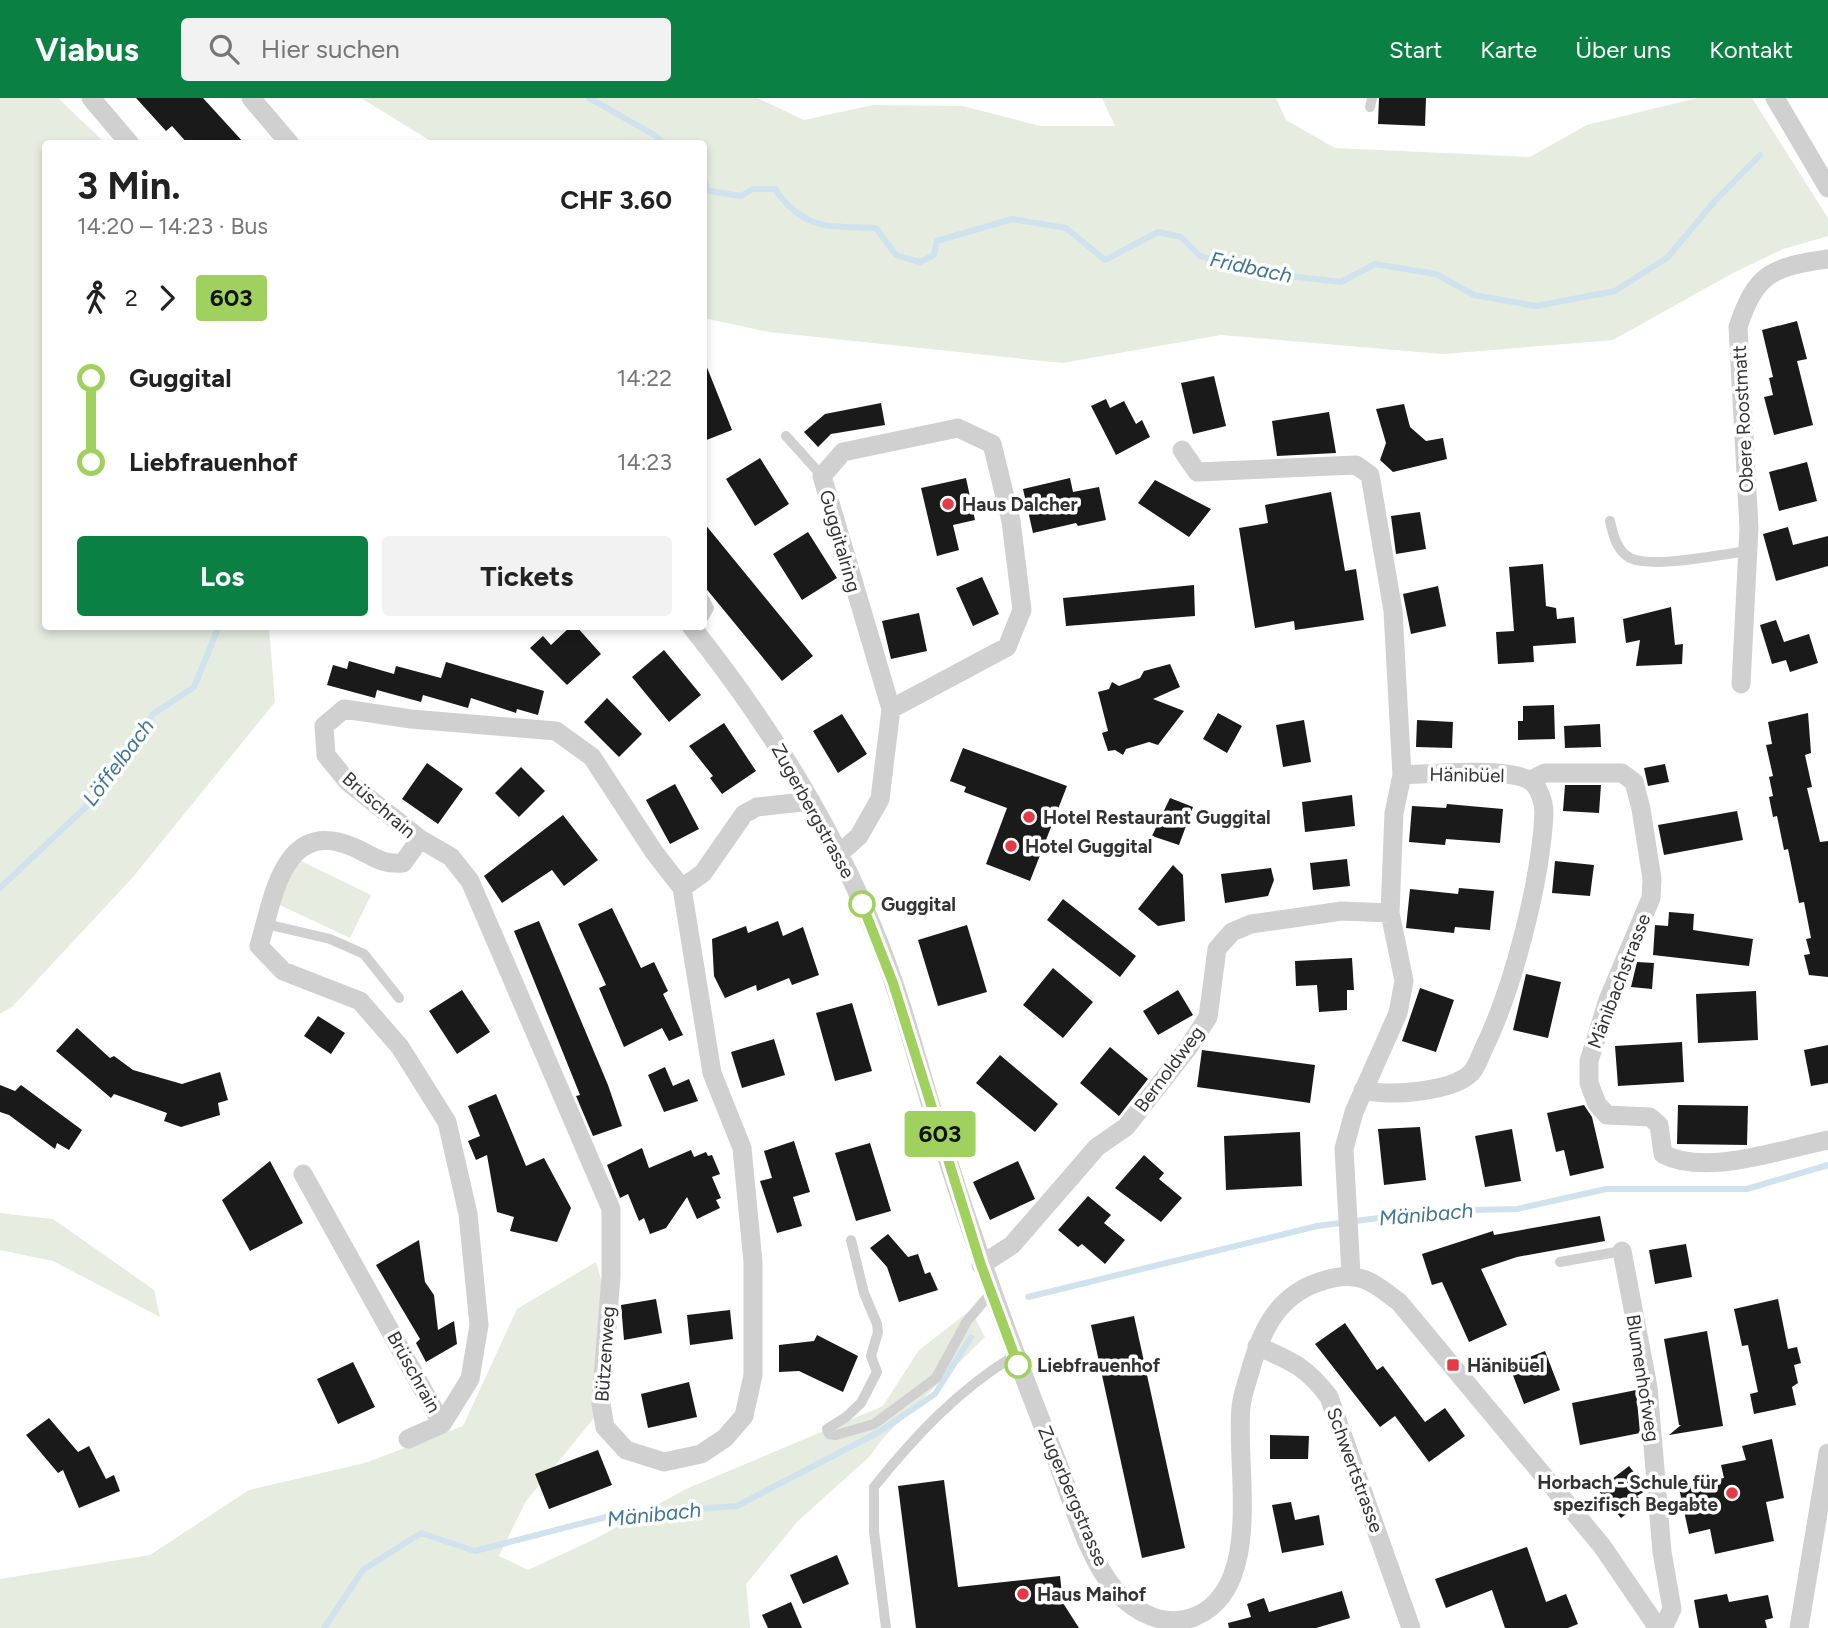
<!DOCTYPE html>
<html lang="de">
<head>
<meta charset="utf-8">
<style>
  body { margin:0; font-family:Figtree,sans-serif; background:#f2f2f2; color:#222; height:100vh; display:flex; flex-direction:column; font-size:26px; white-space:nowrap }
  * { box-sizing:border-box; margin:0 }
  p { font-size:23px; color:#767676 }
  .icon { flex:none; width:38px; height:38px; fill:none; stroke:currentColor; stroke-width:2; stroke-linecap:round; stroke-linejoin:round }
  .map { position:relative; flex:1; overflow:hidden }
  .side { position:absolute; left:42px; top:42px; width:665px; height:490px; display:flex; flex-direction:column; background:#fff; border-radius:7px; box-shadow:0 4px 10px #0003 }
  .side>* { flex:none }
  .badge { padding:0 14px; border-radius:5px; font-size:24px; line-height:46px }
  .map>.badge { position:absolute; translate:-50% -50%; box-shadow:0 0 0 4px #fff }
  .legs { display:flex; align-items:center; gap:10px; height:77px; padding:0 35px; font-size:23px }
  .legs p { margin-inline-start:auto }
  .head { display:flex; align-items:center; justify-content:space-between; height:119px; padding:0 35px }
  h1 { font-size:38px; font-weight:700; line-height:52px }
  .primary-button { display:flex; gap:14px; margin-top:auto; padding:14px 35px }
  .primary-button a { flex:1; height:80px; border-radius:7px; background:#0b8043; color:#fff; font-size:28px; font-weight:700; line-height:80px; text-align:center }
  .primary-button a+a { background:#f2f2f2; color:#222 }
  ul { padding:0 35px; list-style:none }
  li { display:flex; align-items:center; gap:24px; height:84px; font-size:26px }
  li i { display:grid; place-items:center; width:10px; height:100%; margin:0 9px; background:currentColor }
  li i::after { content:''; width:18px; height:18px; margin:-9px; border:5px solid; border-radius:50%; background:#fff }
  li p { margin-inline-start:auto }
  li:first-child i { background:linear-gradient(#0000 50%,currentColor 0) }
  li:last-child i { background:linear-gradient(currentColor 50%,#0000 0) }
  header { display:flex; align-items:center; gap:42px; box-sizing:border-box; height:98px; padding:0 35px; background:#0b8043; color:#fff }
  header strong { font-size:33px }
  nav { display:flex; gap:38px; margin-inline-start:auto; font-size:24px }
  .search { width:490px; height:63px; background:#f2f2f2; display:flex; align-items:center; gap:18px; box-sizing:border-box; padding:0 24px; border-radius:7px; color:#767676; font-size:26px }
  .map>svg:first-child { display:block }
  .green { fill:#e6ecdf }
  .lines { fill:none; stroke-linecap:round; stroke-linejoin:round }
  .stream { stroke:#cfe2ee; stroke-width:6 }
  .building { fill:#1a1a1a }
  .lane { stroke:#d0d0d0; stroke-width:10 }
  .street { stroke:#d0d0d0; stroke-width:19 }
  .line-1-casing { stroke:#fff; stroke-width:16 }
  .line-1 { stroke:#a0d15f; stroke-width:10 }
  .poi-dot { fill:#e63946; stroke:#fff; stroke-width:2.5 }
  .stop-1-dot { fill:#fff; stroke:#a0d15f; stroke-width:3.5 }
  .labels { text-anchor:middle; dominant-baseline:central; stroke-width:7; stroke-linejoin:round; paint-order:stroke }
  .street-label { font-size:19px; fill:#333; stroke:#fff }
  .poi-label { font-size:19px; font-weight:bold; fill:#333; stroke:#fff; text-anchor:start }
  .stop-label { font-size:19px; font-weight:bold; fill:#333; stroke:#fff; text-anchor:start }
  .water-label { font-size:21px; font-style:italic; fill:#3f7597; stroke:#fff }
</style>
</head>
<body>
<header>
<strong>Viabus</strong>
<div class="search"><svg class="icon" aria-label="search" viewBox="0 0 24 24"><circle cx="10" cy="10" r="6"/><path d="M15 15l6 6"/></svg>Hier suchen</div>
<nav><a>Start</a><a>Karte</a><a>Über uns</a><a>Kontakt</a></nav>
</header>
<div class="map">
<svg width="1828" height="1530" viewBox="0 0 1828 1530">
  <rect width="100%" height="100%" fill="#fff"/>
  <!-- green -->
  <path class="green" d="M0,0H58L105,45L46,46V528L269,529L275,604L133,779L13,908L0,916Z
    M361,0H757L804,22L873,7L963,8L1040,28H1115L1102,0H1276L1286,22L1335,50L1530,59L1587,27L1697,0H1752L1828,120V138L1783,151L1733,175L1613,242L1443,256L1221,237L1062,265L769,234L704,220V46L434,45Z
    M299,762L371,797L350,840L278,806Z
    M0,1115L53,1121L154,1192L160,1219L53,1163L0,1152Z
    M596,1164L611,1217L594,1320L526,1403L499,1458L528,1472L595,1441L686,1391L883,1308L919,1252L971,1212L985,1239L884,1339L869,1359L798,1423L746,1486L750,1530H0V1481L150,1457L249,1392L365,1365L463,1328L517,1211Z"/>
  <g class="lines">
    <!-- stream -->
    <path class="stream" d="M589,0L656,38L663,46
      M704,80L707,91
      M704,92L741,98L753,91H775C804,133 829,128 876,130L896,157L920,164L934,157L937,143L1012,121L1066,130L1105,162L1158,134L1181,139L1200,158L1255,174L1341,184L1375,166L1436,176L1474,197L1536,208L1615,193L1668,159L1714,104L1760,57
      M0,790L92,703L153,616L194,589L219,528
      M1028,1199L1317,1128L1433,1113L1517,1111L1606,1091H1747L1828,1067
      M324,1530L363,1472L421,1435L475,1453L614,1417L737,1408L879,1334L935,1296L971,1239"/>
  </g>
  <!-- building -->
  <path class="building" d="M136,0H203L245,46H188L172,28L166,33Z
    M1379,0H1426L1425,28L1378,26Z
    M1797,223L1807,261L1797,263L1813,327L1774,337L1764,299L1773,297L1769,280L1773,279L1762,232Z
    M704,262L732,332L704,343Z
    M1214,278L1226,328L1193,336L1181,285Z
    M1106,301L1110,310L1124,303L1136,326L1142,322L1150,339L1116,357L1091,308Z
    M881,305L885,327L831,336L818,349L804,334L825,316Z
    M1404,306L1410,329L1426,343L1443,340L1447,361L1393,374L1380,362L1386,345L1376,311Z
    M1329,314L1336,355L1277,358L1272,323Z
    M760,360L789,406L755,428L726,381Z
    M1807,364L1817,403L1779,413L1769,374Z
    M966,380L975,422L953,427L959,452L937,458L921,390Z
    M1070,380L1073,394L1099,389L1106,422L1078,428L1076,425L1033,435L1023,391Z
    M1155,382L1211,411L1189,439L1138,405Z
    M1331,394L1345,473L1356,471L1364,522L1295,532L1294,523L1255,530L1239,430L1268,425L1265,407Z
    M1420,414L1426,451L1396,456L1391,418Z
    M704,425L813,558L782,583L704,488Z
    M1788,429L1793,447L1828,438V468L1776,483L1763,436Z
    M808,434L837,480L802,502L773,456Z
    M1543,466L1546,508L1556,510L1557,521L1574,519L1576,545L1533,548L1534,564L1498,566L1496,534L1514,533L1509,469Z
    M982,479L999,516L973,528L956,490Z
    M1194,487L1195,518L1066,528L1063,500Z
    M1438,488L1446,528L1411,536L1403,496Z
    M1671,509L1675,547L1683,546L1682,566L1636,568L1640,542L1626,545L1623,521Z
    M919,515L927,553L891,561L882,523Z
    M1776,522L1784,544L1809,536L1818,565L1790,574L1786,562L1772,566L1760,527Z
    M571,528H576L601,556L567,587L530,550L543,538L551,547Z
    M664,552L701,597L669,624L632,579Z
    M349,563L394,576L396,568L441,580L446,564L544,593L538,617L517,611L516,615L471,600L468,610L423,597L421,604L377,592L375,600L327,587L333,567L347,571Z
    M1170,566L1180,589L1153,601L1184,613L1158,647L1149,644L1126,651L1123,657L1115,652L1108,653L1102,635L1108,633L1098,594L1109,591L1112,584L1119,588L1140,580L1144,573Z
    M607,600L642,636L619,659L584,624Z
    M1554,607L1555,641L1518,642V623H1523V608Z
    M1218,615L1242,628L1227,655L1203,641Z
    M1808,615L1811,655L1805,657L1812,689L1807,690L1820,744L1828,743V879L1809,877L1804,857L1810,856L1806,841L1811,840L1804,804L1799,805L1788,751L1784,752L1777,718L1773,719L1769,699L1773,698L1769,679L1773,678L1766,647L1772,646L1768,624Z
    M842,616L867,656L838,675L813,633Z
    M1304,622L1311,664L1283,669L1276,627Z
    M1417,622L1453,624L1452,650L1416,649Z
    M724,625L756,673L722,696L710,680L713,678L689,648Z
    M1600,626L1601,649L1565,650L1564,628Z
    M963,650L1067,688L1030,783L986,766L1007,710L964,694L966,689L950,683Z
    M427,665L463,691L438,726L402,701Z
    M1665,666L1669,684L1648,688L1644,670Z
    M521,669L545,693L519,719L495,695Z
    M675,686L699,731L670,746L646,702Z
    M1565,687H1601L1599,715L1563,713Z
    M1352,697L1355,728L1305,734L1302,704Z
    M1170,700L1193,709L1179,747L1152,738Z
    M1447,706L1503,711L1500,745L1446,741L1445,747L1409,744L1412,708L1446,710Z
    M1737,713L1743,742L1664,757L1658,727Z
    M563,717L598,762L564,788L552,772L502,805L484,778Z
    M1347,761L1350,788L1313,792L1310,765Z
    M1555,763L1594,767L1590,798L1552,795Z
    M1173,767L1183,777L1185,823L1158,828L1138,811Z
    M1271,770L1274,782L1268,798L1225,805L1221,776Z
    M1459,790L1494,793L1490,832L1455,829L1454,835L1406,830L1410,791L1458,796Z
    M1063,801L1136,858L1120,879L1047,822Z
    M612,810L641,870L654,864L668,893L663,896L683,937L669,943L662,930L624,949L599,890L606,887L578,826Z
    M1669,814L1694,816L1693,832L1753,841L1749,868L1653,857L1655,827L1668,828Z
    M539,823L608,987L622,1028L593,1038L576,998L580,997L514,833Z
    M778,823L783,838L803,829L819,877L792,887L789,880L757,893L756,887L725,900L714,878L712,841L746,828L748,835Z
    M967,827L987,894L938,908L918,842Z
    M1352,860L1354,892H1347V912L1319,914L1317,887L1296,888L1295,863Z
    M1637,864L1654,865L1652,891L1631,889Z
    M1053,870L1093,904L1063,940L1023,907Z
    M1526,876L1561,884L1548,940L1513,932Z
    M1420,890L1454,902L1436,954L1402,943Z
    M462,892L490,934L457,956L429,913Z
    M1178,892L1193,917L1158,937L1143,913Z
    M1756,893L1758,942L1698,945L1696,896Z
    M852,905L872,973L835,983L816,915Z
    M318,918L345,935L331,956L304,938Z
    M77,930L110,960L114,958L133,972L182,986L220,974L228,1002L218,1005L220,1017L181,1029L164,1023L167,1015L114,996L111,1000L56,953Z
    M774,941L785,977L742,990L731,954Z
    M1682,944L1684,984L1618,988L1615,948Z
    M1828,947V985L1811,988L1804,952Z
    M1110,949L1148,981L1119,1018L1080,985Z
    M1202,952L1315,967L1310,1005L1197,989Z
    M1000,957L1058,1006L1035,1034L976,985Z
    M665,969L673,988L689,981L698,1003L664,1014L648,977Z
    M0,987L15,993L21,987L82,1032L69,1052L57,1045L55,1051L9,1017L0,1014Z
    M496,996L526,1068L544,1060L571,1110L557,1144L510,1133L514,1119L497,1114L487,1057L476,1062L468,1043L480,1038L468,1008Z
    M1584,1007L1592,1019L1604,1070L1570,1078L1564,1052L1556,1054L1547,1015Z
    M1678,1007L1748,1008L1747,1047L1677,1046Z
    M1420,1029L1426,1082L1384,1087L1378,1031Z
    M1512,1031L1521,1083L1485,1089L1475,1038Z
    M1300,1034L1302,1088L1226,1092L1224,1038Z
    M794,1043L810,1094L793,1099L802,1128L777,1135L760,1083L772,1080L764,1053Z
    M870,1045L891,1113L856,1123L835,1055Z
    M642,1050L649,1070L691,1052L694,1059L706,1054L708,1058L712,1057L720,1076L712,1079L721,1100L716,1102L720,1110L697,1121L687,1099L666,1130L650,1136L644,1120L639,1123L628,1096L620,1100L607,1067Z
    M1144,1057L1164,1075L1159,1081L1182,1100L1161,1124L1115,1090Z
    M270,1063L303,1125L250,1153L222,1102Z
    M1018,1063L1035,1101L990,1122L973,1084Z
    M1088,1098L1111,1117L1104,1125L1125,1142L1105,1166L1082,1146L1078,1149L1058,1132Z
    M1600,1118L1605,1143L1517,1159L1481,1171L1507,1227L1469,1244L1442,1184L1432,1187L1422,1156L1493,1133L1494,1137Z
    M888,1136L908,1159L918,1156L925,1176L930,1174L938,1192L899,1204L887,1169L870,1150Z
    M419,1142L425,1184L434,1197L438,1232L454,1223L457,1246L426,1264L416,1245L420,1241L376,1167Z
    M1686,1146L1692,1179L1655,1186L1649,1152Z
    M656,1201L662,1235L624,1242L621,1207Z
    M1778,1201L1788,1251L1797,1249L1801,1265L1794,1267L1798,1285L1792,1289L1796,1307L1754,1316L1750,1296L1758,1294L1748,1247L1742,1248L1734,1211Z
    M730,1212L733,1241L690,1247L687,1217Z
    M1134,1218L1185,1450L1142,1460L1091,1227Z
    M1345,1225L1377,1272L1383,1268L1425,1324L1445,1310L1465,1338L1429,1364L1395,1318L1380,1329L1315,1246Z
    M1707,1233L1723,1328L1669,1337L1681,1327H1679L1664,1241Z
    M817,1237L858,1258L843,1294L799,1273L779,1274V1247L814,1243Z
    M1545,1253L1560,1292L1524,1306L1509,1267Z
    M353,1264L375,1309L338,1326L317,1281Z
    M689,1284L697,1319L648,1330L641,1296Z
    M1636,1292L1640,1335L1580,1347L1572,1305Z
    M49,1320L78,1354L89,1348L106,1381L114,1377L120,1393L79,1410L63,1372L58,1375L26,1337Z
    M1270,1337L1309,1338L1308,1361H1270Z
    M1772,1341L1784,1400L1766,1404L1774,1443L1715,1456L1710,1431L1689,1436L1679,1390L1724,1380L1721,1367L1746,1362L1742,1348Z
    M598,1352L612,1387L549,1411L535,1376Z
    M1629,1368L1644,1387L1645,1393L1637,1398L1642,1404L1621,1420L1598,1392Z
    M944,1382L958,1489L1060,1478L1063,1505L1079,1530H916L898,1388Z
    M1291,1404L1295,1422L1319,1417L1324,1447L1282,1455L1272,1407Z
    M1527,1449L1546,1504L1566,1496L1578,1526L1568,1530H1505L1492,1492L1446,1510L1435,1481Z
    M837,1457L849,1486L803,1506L790,1477Z
    M1342,1493L1350,1520L1316,1530H1229L1228,1525L1251,1519L1247,1506L1264,1500L1269,1514Z
    M1727,1496L1729,1504L1768,1497L1773,1520L1765,1522L1767,1530H1699L1694,1502Z
    M791,1504L802,1530H768L762,1517Z"/>
  <g class="lines">
    <!-- lane -->
    <path class="lane" d="M1370,9L1372,0
      M786,338L822,378
      M1610,423C1613,437 1617,453 1630,460C1655,471 1720,456 1749,453
      M704,501L709,510L704,519
      M266,826L330,841L364,856L399,900
      M851,1142L864,1195L877,1226L878,1234L871,1258L877,1274L861,1305L846,1319L827,1331L829,1336L836,1337L874,1326L936,1280L967,1223L992,1194
      M1560,1164L1622,1153
      M886,1530L874,1433V1389C914,1339 959,1291 1014,1258"/>
    <!-- street -->
    <path class="street" d="M91,0L130,46
      M251,0L290,46
      M1775,0L1828,90
      M1182,352L1197,374L1356,367L1370,377L1393,513L1402,677L1394,715L1390,815L1404,883L1398,915L1354,1014L1344,1051L1351,1176
      M691,528C766,622 830,724 875,835C903,902 920,975 942,1044C975,1148 1012,1250 1052,1351C1071,1396 1084,1454 1115,1492C1135,1515 1165,1530 1194,1519C1265,1491 1235,1368 1241,1309C1242,1298 1246,1287 1249,1277C1260,1236 1275,1199 1319,1184C1356,1171 1369,1181 1399,1204L1602,1448L1658,1530
      M1741,586L1749,430L1738,229C1756,174 1773,169 1828,161
      M1531,682L1545,675H1622L1634,684L1641,711L1652,781L1651,800L1608,902L1589,963V985L1597,1006L1607,1017L1650,1019L1659,1027L1663,1056C1706,1079 1782,1051 1828,1042
      M839,756L859,738L880,701L891,611L822,378L843,354L958,330L992,346L1011,423L1022,512L1007,549L891,611
      M682,790L703,775L744,716L757,709L811,703
      M1363,992C1387,999 1452,994 1471,975C1476,970 1480,959 1483,952C1513,891 1541,782 1544,715C1544,705 1539,687 1529,682C1504,669 1432,676 1402,677
      M303,1076L442,1326
      M1622,1153L1648,1289L1662,1454L1672,1511L1663,1530
      M981,1167L1012,1147L1097,1049L1126,1029L1188,950L1208,919L1217,851L1232,834L1251,826L1342,813L1390,815
      M1257,1248C1291,1263 1306,1268 1329,1299L1411,1530
      M408,1341L442,1326L470,1281L479,1227L468,1116L447,1024L400,949L360,903L283,873L259,848C273,802 282,719 353,749C374,758 380,767 403,765L420,741L348,684L326,657L324,628L344,611L411,621L556,633L592,659L654,754L682,790L712,975L742,1050L753,1164V1277L744,1318L725,1340L701,1356L664,1364L626,1352L605,1329L601,1306L611,1178V1111L470,783L451,759L420,741
      M1799,1530L1828,1355"/>
  </g>
  <g class="lines">
    <!-- line-1 casing -->
    <g class="line-1-casing">
      <path id="line-1" d="M862,806L893,885L981,1167L1018,1267"/>
    </g>
    <!-- line-1 -->
    <use href="#line-1" class="line-1"/>
  </g>
  <!-- markers -->
  <g class="poi-dot">
    <circle cx="948" cy="406" r="7"/>
    <circle cx="1029" cy="719" r="7"/>
    <circle cx="1011" cy="748" r="7"/>
    <rect x="1446" y="1260" width="14" height="14" rx="3.5"/>
    <circle cx="1732" cy="1395" r="7"/>
    <circle cx="1023" cy="1496" r="7"/>
  </g>
  <g class="stop-1-dot">
    <circle cx="862" cy="806" r="12"/>
    <circle cx="1018" cy="1267" r="12"/>
  </g>
  <g class="labels">
    <!-- street labels -->
    <g class="street-label">
      <text transform="translate(1743 321) rotate(-93)">Obere Roostmatt</text>
      <text transform="translate(840 443) rotate(74)">Guggitalring</text>
      <text transform="translate(1467 677) rotate(1)">Hänibüel</text>
      <text transform="translate(379 707) rotate(41)">Brüschrain</text>
      <text transform="translate(813 713) rotate(61)">Zugerbergstrasse</text>
      <text transform="translate(1619 883) rotate(-69)">Mänibachstrasse</text>
      <text transform="translate(1169 971) rotate(-53)">Bernoldweg</text>
      <text transform="translate(605 1256) rotate(-86)">Bützenweg</text>
      <text transform="translate(414 1274) rotate(61)">Brüschrain</text>
      <text transform="translate(1643 1280) rotate(81)">Blumenhofweg</text>
      <text transform="translate(1355 1372) rotate(70)">Schwertstrasse</text>
      <text transform="translate(1073 1398) rotate(67)">Zugerbergstrasse</text>
    </g>
    <!-- poi labels -->
    <g class="poi-label">
      <text x="962" y="406">Haus Dalcher</text>
      <text x="1043" y="719">Hotel Restaurant Guggital</text>
      <text x="1025" y="748">Hotel Guggital</text>
      <text x="1467" y="1267">Hänibüel</text>
      <text x="1718" y="1384" text-anchor="end">Horbach - Schule für<tspan x="1718" dy="22">spezifisch Begabte</tspan></text>
      <text x="1037" y="1496">Haus Maihof</text>
    </g>
    <!-- stop labels -->
    <g class="stop-label">
      <text x="881" y="806">Guggital</text>
      <text x="1037" y="1267">Liebfrauenhof</text>
    </g>
    <!-- water labels -->
    <g class="water-label">
      <text transform="translate(1251 169) rotate(12)">Fridbach</text>
      <text transform="translate(118 664) rotate(-53)">Löffelbach</text>
      <text transform="translate(1426 1116) rotate(-5)">Mänibach</text>
      <text transform="translate(654 1416) rotate(-6)">Mänibach</text>
    </g>
  </g>
</svg>
<b class="badge" style="left:940px;top:1036px;background:#a0d15f;color:#111">603</b>
<section class="side">
<div class="head"><div><h1>3 Min.</h1><p>14:20 – 14:23 · Bus</p></div><b>CHF 3.60</b></div>
<div class="legs"><svg class="icon" aria-label="walk" viewBox="0 0 24 24"><circle cx="13" cy="4" r="2"/><path d="M13 8l-2 6 4 7M11 14l-3 7M7 12l3-4h3l4 4"/></svg>2<svg class="icon" aria-label="forward" viewBox="0 0 24 24"><path d="M9 5l7 7-7 7"/></svg><b class="badge" style="background:#a0d15f;color:#111">603</b></div>
<ul>
<li><i style="color:#a0d15f"></i><b>Guggital</b><p>14:22</p></li>
<li><i style="color:#a0d15f"></i><b>Liebfrauenhof</b><p>14:23</p></li>
</ul>
<div class="primary-button"><a>Los</a><a>Tickets</a></div>
</section>
</div>
</body>
</html>
